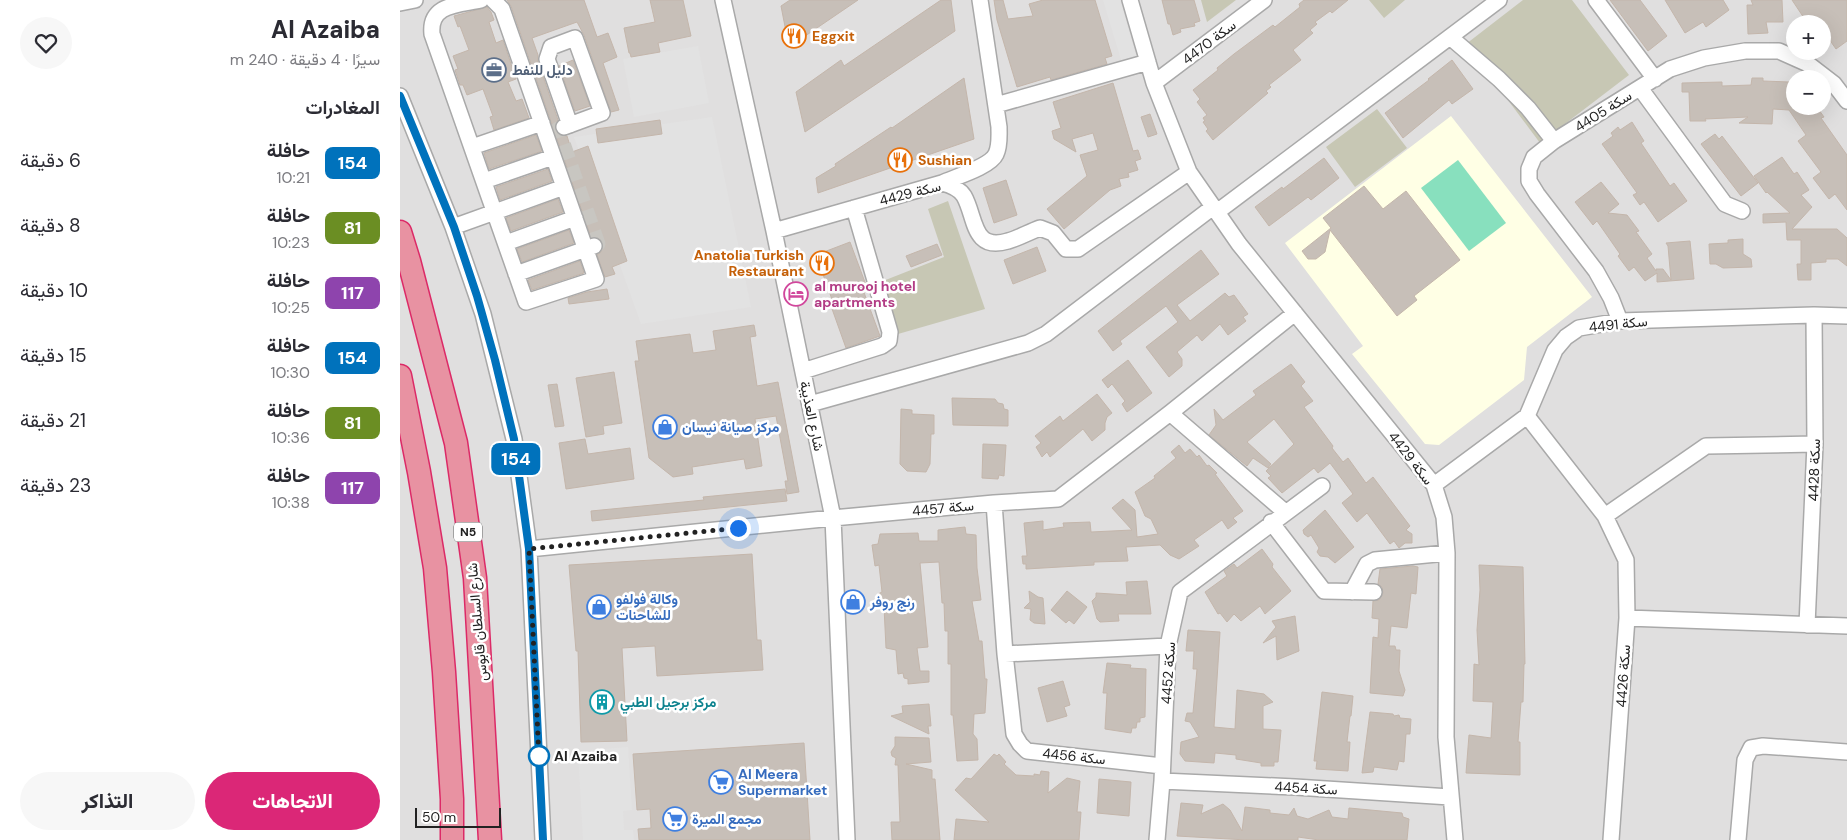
<!DOCTYPE html>
<html lang="ar">
<head>
<meta charset="utf-8">
<style>
  body { margin:0; font-family:"DM Sans",Vazirmatn,sans-serif; background:#f7f7f7; color:#2b2b33; direction:rtl; height:100vh; display:flex; flex-direction:column; font-size:19px; white-space:nowrap }
  * { box-sizing:border-box; margin:0 }
  p { font-size:16px; color:#7c7c81 }
  .icon { flex:none; width:28px; height:28px; fill:none; stroke:currentColor; stroke-width:2; stroke-linecap:round; stroke-linejoin:round }
  .map { position:relative; flex:1; overflow:hidden; direction:ltr }
  .sheet { display:flex; flex-direction:column; background:#fff; width:400px }
  .sheet>* { flex:none }
  .badge { padding:0 10px; border-radius:8px; font-size:18px; line-height:32px }
  .controls { position:absolute; left:1386px; top:15px; display:grid; gap:10px }
  .controls a { display:grid; place-items:center; width:45px; height:45px; border-radius:50%; background:#fff; box-shadow:0 5px 20px #0002; font-size:25px }
  .scale { position:absolute; left:15px; bottom:12px; width:86px; box-sizing:border-box; padding-left:5px; border:2px solid #222; border-top:0; font-size:14px; line-height:18px; white-space:nowrap; color:#222; -webkit-text-stroke:4px #fff; paint-order:stroke }
  .you { position:absolute; width:25px; height:25px; margin:-12px; border:4px solid #fff; border-radius:50%; background:#1a73e8; box-shadow:0 0 0 8px #1a73e833 }
  .map>.badge { position:absolute; translate:-50% -50%; box-shadow:0 0 0 2px #fff }
  h2 { padding:0 20px; font-size:19px; line-height:45px }
  .round { display:grid; place-items:center; flex:none; width:52px; height:52px; border-radius:26px; background:#f7f7f7 }
  .summary { display:flex; align-items:center; justify-content:space-between; height:85px; padding:0 20px }
  h1 { font-size:24px; font-weight:800; line-height:38px }
  .primary-button { display:flex; gap:10px; margin-top:auto; padding:10px 20px }
  .primary-button a { flex:1; height:58px; border-radius:30px; background:#db2777; color:#fff; font-size:20px; font-weight:800; line-height:58px; text-align:center }
  .primary-button a+a { background:#f7f7f7; color:#2b2b33 }
  ul { padding:0; list-style:none }
  li { display:flex; align-items:center; gap:15px; height:65px; padding:0 20px }
  li div { flex:1 }
  li b { display:block; font-size:19px }
  li em { font-style:normal }
  li .badge { min-width:55px; font-weight:700; text-align:center }
  main { display:flex; flex:1; min-height:0 }
  .map>svg:first-child { display:block }
  .residential { fill:#e0dfdf; fill-rule:evenodd }
  .education { fill:#ffffe5 }
  .construction { fill:#c7c7b4 }
  .pitch { fill:#88e0be }
  .parking { fill:#e2e2e2 }
  .building { fill:#c7bfb8; stroke:#c4b6ab }
  .lines { fill:none; stroke-linecap:round; stroke-linejoin:round }
  .minor-tunnel { stroke:#c8c6c1; stroke-width:15; stroke-dasharray:15 8; stroke-linecap:butt }
  .minor-casing { stroke:#a9a9a9; stroke-width:18 }
  .highway-casing { stroke:#dc2a67; stroke-width:25 }
  .minor { stroke:#fff; stroke-width:15 }
  .highway { stroke:#e892a2; stroke-width:22 }
  .line-casing { stroke:#fff; stroke-width:11 }
  .line { stroke:#0072bc; stroke-width:8 }
  .walk { stroke:#222; stroke-width:5; stroke-dasharray:0 9 }
  .stop-dot { fill:#fff; stroke:#0072bc; stroke-width:2.5 }
  .labels { text-anchor:middle; dominant-baseline:central; stroke-width:5; stroke-linejoin:round; paint-order:stroke }
  .shield { fill:#fff; stroke:#646464; stroke-width:1 }
  .shield-label { font-size:12px; font-weight:bold; fill:#222 }
  .food-label { font-size:14px; font-weight:bold; fill:#c56008; stroke:#fff; text-anchor:start }
  .street-label { font-size:14px; fill:#222; stroke:#fff }
  .service-label { font-size:14px; font-weight:bold; fill:#4e5e75; stroke:#fff; text-anchor:start }
  .hotel-label { font-size:14px; font-weight:bold; fill:#b23c85; stroke:#fff; text-anchor:start }
  .shop-label { font-size:14px; font-weight:bold; fill:#366cbe; stroke:#fff; text-anchor:start }
  .culture-label { font-size:14px; font-weight:bold; fill:#0d838f; stroke:#fff; text-anchor:start }
  .stop-label { font-size:14px; font-weight:bold; fill:#222; stroke:#fff; text-anchor:start }
</style>
</head>
<body>
<main>
<div class="map">
<svg width="1447" height="840" viewBox="0 0 1447 840">
  <rect width="100%" height="100%" fill="#f2efe9"/>
  <!-- residential -->
  <path class="residential" d="M0,0H1447V840H0ZM1395,24H1422V51H1395ZM1395,79H1422V106H1395Z"/>
  <!-- education -->
  <path class="education" d="M1051,116L1192,297L1127,347L1124,380L1039,445L1025,444L952,354L963,346L885,243Z"/>
  <!-- construction -->
  <path class="construction" d="M801,0H836L807,22Z
    M969,0H1005L984,18Z
    M1123,0H1172L1229,75L1140,143L1066,44Z
    M977,109L1007,148L955,187L926,147Z
    M548,201L585,309L498,334L483,281L544,257L528,209Z"/>
  <!-- pitch -->
  <path class="pitch" d="M1058,160L1106,223L1069,251L1021,188Z"/>
  <!-- parking -->
  <path class="parking" d="M703,0H720L737,59L722,63Z
    M298,46L309,103L234,117L223,59Z
    M312,117L351,307L241,324L174,137Z
    M228,747L232,810L223,811L224,830H233L234,840H183L178,751Z"/>
  <!-- building -->
  <path class="building" d="M107,0H184L197,37L208,33L217,57L203,63L219,110L211,112L184,35L177,22L132,38L138,55V62L158,120L155,125V131L158,134L167,136L172,152L188,146L227,261L212,267L215,274L205,277L197,255L201,252L203,243L200,239L191,237L111,6Z
    M250,0H283L291,36L258,43L260,52L231,57L230,53H229L224,28L255,22Z
    M390,0H458L389,47L381,6Z
    M541,0H551L555,31L405,132L396,92L441,60L444,66Z
    M594,0H603L608,19L633,16L629,4L643,0H695L712,56L705,58L707,64L651,80L650,77L617,87L597,20Z
    M762,0H794L800,21L794,23L795,26L780,29L781,32L773,35L770,24H768Z
    M904,0H948L932,13L930,11L915,22L917,24L910,30L913,33L893,50L901,60L869,85L871,87L866,91L868,93L813,140L806,131L808,129L803,122L805,121L803,118L807,115L797,102L800,99L793,90L818,70L817,68L834,54L873,25L875,27L900,7L899,4Z
    M1210,0H1240L1267,36L1248,51Z
    M1265,0H1323L1329,10L1306,27L1303,22L1285,33Z
    M1351,0H1382L1383,22H1366L1368,33L1348,34L1347,5H1353Z
    M1392,0H1447V41L1436,49L1429,39L1422,43V24H1408Z
    M87,7L91,12L94,20L89,22L96,43L103,40L116,79L108,82L116,101L122,99L129,118L94,130L90,117L93,116L83,89L67,95L63,85H60L55,70L58,69L53,56L69,50L60,26L58,27L54,16Z
    M173,60L190,106L175,111L159,66Z
    M1052,60L1073,89L1052,104L1049,100L1003,138L985,113L1029,80L1028,79Z
    M564,78L574,139L418,193L416,178L436,166L435,164L491,127L492,128Z
    M1352,78H1363V81L1389,82V97L1395,93V106H1416L1424,117L1421,118L1447,155V210L1435,194L1429,199L1413,178L1421,172L1398,141L1406,135L1389,110L1373,109L1372,124L1339,123L1348,117L1305,119L1306,121H1290L1289,92H1282V83L1322,82V86L1351,85Z
    M713,83L733,151L738,150L741,159L735,161L738,170L728,173L729,177L719,179L721,186L710,190L664,229L647,209L687,176L680,155L698,150L693,133L672,139L676,152L654,139L652,131L661,128L653,102Z
    M750,114L757,134L748,137L741,117Z
    M260,120L262,134L198,143L196,129Z
    M1232,122L1244,141L1241,143L1270,186L1274,183L1287,201L1258,222L1244,202L1240,205L1233,195L1237,193L1202,144L1213,136L1211,133L1218,127L1220,130Z
    M1315,134L1319,139L1322,136L1358,183L1341,196L1301,144Z
    M136,135L142,151L89,169L84,153Z
    M1382,157L1394,174L1397,172L1409,190L1401,195L1412,207L1392,229H1437L1447,238V266L1438,259H1426V262L1411,263V280H1398L1397,264H1401V240H1387L1386,222L1363,223V214L1390,213L1367,192L1366,193L1354,176Z
    M924,158L939,178L911,200L908,197L869,226L855,207L882,187L883,189Z
    M148,169L152,181L100,200L96,187Z
    M606,180L617,215L594,223L583,188Z
    M1201,182L1219,204L1208,213L1227,215L1239,231L1236,232L1252,254L1247,258L1256,271V269H1263L1271,280L1268,246L1266,243L1290,241L1294,279L1257,282V273L1245,281L1234,267L1229,271L1218,256L1220,254L1197,221L1193,225L1175,202Z
    M964,186L983,209L1006,191L1060,260L1014,296L1017,300L997,316L930,230L925,252L916,259H908L902,251L931,228L923,218Z
    M158,199L163,212L111,231L106,218Z
    M169,230L174,243L122,262L117,249Z
    M1343,239V254L1351,259L1352,267L1323,268L1316,264H1310L1309,244L1328,243V240Z
    M450,242L466,285L462,287L480,336L446,348L431,306L434,305L416,255Z
    M537,244L542,255L511,267L506,256Z
    M637,247L646,271L613,284L604,260Z
    M801,250L819,274L777,305L790,321L825,293L829,297L834,295L848,314L843,317L846,321L828,335L820,324L802,341L797,335L777,352L782,359V366L769,377L746,347L778,322L766,306L720,341L722,344L713,351L698,331Z
    M180,261L184,273L132,290L128,280Z
    M207,289L209,299L169,304L168,298L187,292Z
    M354,325L356,336L350,337L357,386L378,382L399,492L387,494L385,481H388L376,416L355,419L362,466L346,469L344,459L292,467L293,474L273,477L249,458L235,361H239L236,341L290,334L293,353L316,350L313,331Z
    M728,360L752,393L727,412L722,404L725,401L712,384L708,388L702,380Z
    M891,364L905,382L901,386L913,401L904,407L933,446L932,448L943,462L948,458L966,483L973,477L1010,526L1006,530L1012,534V543H1005L999,548L994,541L990,544L967,513L957,522L942,503L953,494L930,463L918,473L914,468L882,493L868,478L871,476L866,471L894,444L874,419L847,442L871,464L868,468L853,458L847,466L809,435L816,425L814,409L823,420L856,395L853,391Z
    M214,372L222,423L203,426L204,434L186,437L176,378Z
    M157,384L164,426L155,427L148,385Z
    M697,394L712,413L707,417L705,423V430L692,441L683,429L650,457L647,452L642,457L636,447L641,443L635,436L660,416L663,421Z
    M552,398L595,399L598,403L603,404L604,409L608,410V426L553,425Z
    M501,409L512,410V414L534,415V434H531L530,464L526,472L507,471L500,464Z
    M185,439L188,454L230,448L234,479L166,489L159,443Z
    M583,444L606,445L604,476L599,475L598,479L582,478Z
    M779,445L785,453L790,449L797,457L799,455L807,466L809,465L817,473L815,474L843,511L833,518L837,522L828,529L822,520L794,540L799,546L779,559L770,555L760,545L726,547L728,561L694,562V565L626,569V564H623L622,556H627L624,523L643,521V530L664,527L663,523L690,522L691,532L732,530L712,508L723,499L735,510L737,537L758,534L751,519L745,516L735,492L755,478L754,476L776,458L771,452Z
    M385,489L387,501L192,521L191,511L304,500L303,497Z
    M925,510L954,547L935,563L928,557L920,556L917,552L919,548L911,535L908,537L904,534L903,530Z
    M565,527L566,534L576,535L577,568L581,600L572,601L579,641H582L585,679H587L585,713L574,714L573,734L577,739L578,760L557,761L553,715H551V664H548V631H545L544,603H542L539,562L520,563L528,647L517,648L520,671H529V682L508,684V679L504,678L503,673L498,674L496,650L486,648L484,607L478,608V594L482,592L479,565L475,566L472,545L478,544L480,534L518,533L519,541H538V530Z
    M862,549L873,564L872,567L891,591L865,614L860,606L841,621L834,614L827,622L820,613L818,614L805,592L827,576L824,571L834,564L837,568Z
    M352,554L357,640H361L363,670L257,676L255,646L222,648L227,741L181,742L178,651H176L169,565Z
    M1079,565L1123,567L1125,664H1124L1123,702H1121L1118,742H1120V775L1066,773L1069,735L1091,738L1093,702L1073,701L1074,664L1079,665L1077,630L1080,590Z
    M1013,566L1018,567L1016,594L1011,593L1007,628L991,626L989,646H995L996,650H1000L999,671L1005,690L1003,696L970,693L973,637L978,638L979,619L972,618L973,601L979,600L983,593L982,587L978,584L980,569Z
    M747,581L751,614H718L719,621L700,622L697,619L692,601L696,597V593L727,595L726,582Z
    M629,591L638,597L643,598L645,624L634,623L630,620L631,609L624,608L630,602Z
    M667,591L687,607L674,624L669,620L666,623L651,610Z
    M895,616L899,651L877,660L876,636L863,643L876,627L872,621Z
    M788,630L820,632L814,727L835,729L837,690L864,694L873,702L863,706V729L881,730L878,762H874V766H861V763L836,759V755L815,753L814,763L785,761L780,754L781,742L799,737L790,722L785,721L787,713H793L797,669H793L794,651H786Z
    M707,663L731,665L730,668L746,669L745,717L740,718V722H737L736,728H732L731,733L705,729L707,693H703Z
    M663,681L670,705L664,707L667,716L647,722L638,688Z
    M922,692L953,696L951,716H950L947,742H950L948,771L916,769L917,761H914Z
    M529,704L531,726H528L529,734L491,716L503,713L502,706Z
    M970,712L993,714L994,716L999,715L1000,718L1011,719L1010,734H1006L1004,762L999,761L997,770L974,767L973,772L962,773Z
    M495,737L529,738L531,762L506,764L532,770V779H535L540,840H492L491,822H500L498,765H495L496,758L492,756L491,752L495,746Z
    M404,743L410,840H239L238,829L251,828L250,809L237,810L233,754Z
    M594,754L597,756L599,754L606,762L604,764L616,775L634,776V774L640,775L641,771L649,772L648,793L667,778L680,781L677,812H681L679,840H554L556,819L589,822L555,790L566,778L571,779Z
    M699,779L731,782L729,816L697,813Z
    M781,803L803,805L801,814L823,804L830,810L842,831L845,807L870,810V813L889,815L894,808L897,816L908,819L929,810L932,817L948,819L949,808L1002,813L1003,817L1009,819L1007,840H919L898,837V840H847L777,836Z"/>
  <g class="lines">
    <!-- minor-tunnel -->
    <path class="minor-tunnel" d="M164,127L158,129L198,244L194,246"/>
    <!-- minor casing -->
    <g class="minor-casing">
      <path id="minor" d="M81,0C58,5 29,4 32,34L126,302L196,279L102,9L93,0
        M323,0L374,231L433,518L447,840
        M730,0L754,83L789,172L839,244L1034,485L1044,517L1047,553L1046,737L1055,840
        M1196,0L1255,79
        M0,3L15,0
        M1050,37L1099,79L1128,108L1154,141
        M754,83L864,0
        M1240,88L1325,204L1342,211
        M0,96L53,227L83,314L114,439L129,549L143,840
        M596,105L748,62
        M164,127L202,113L175,38L151,47L147,59L170,125
        M72,147L142,123
        M84,181L153,157
        M542,183C555,177 590,167 596,154C600,146 599,136 599,127L580,0
        M817,212L1099,0
        M53,227L164,187
        M374,231L542,183C550,185 559,188 564,196C576,217 572,252 608,241C619,238 629,232 640,228L653,233L666,249H678L789,172
        M106,243L175,218
        M116,274L194,246
        M1220,321L1211,298L1196,271L1137,194L1129,181V169L1134,157L1154,141L1270,69L1304,58L1345,51H1379L1408,64L1434,84L1447,101
        M403,371L482,346L489,341L490,332L454,208
        M410,404L628,343L646,334L813,207
        M770,413L885,512
        M1127,416L1205,516L1226,560L1227,618L1211,840
        M1034,485L1127,416L1155,350L1166,337L1179,328L1220,321L1414,315L1447,316
        M594,503L605,654L614,734L620,744L627,751L762,766
        M1205,516L1306,446L1415,444
        M871,522L924,591L974,592
        M129,549L433,518L594,503L658,499L770,413L895,313
        M952,592L967,564L975,560L1047,553
        M1227,618L1447,626
        M1407,625L1415,444L1414,315
        M605,654L768,646
        M762,781L895,787L1050,797
        M757,840L762,781L768,646L780,592L922,486
        M1338,840L1345,760L1351,748L1363,746L1447,752"/>
    </g>
    <!-- highway casing -->
    <g class="highway-casing">
      <path id="highway" d="M0,232L9,261L56,443L75,578L90,840
        M0,376L19,472L35,568L44,672L52,799V840"/>
    </g>
    <!-- minor -->
    <use href="#minor" class="minor"/>
    <!-- highway -->
    <use href="#highway" class="highway"/>
  </g>
  <g class="lines">
    <!-- line casing -->
    <g class="line-casing">
      <path id="line" d="M0,96L54,227L77,296L95,360L114,439L129,549L143,840"/>
    </g>
    <!-- line -->
    <use href="#line" class="line"/>
    <!-- walk -->
    <path class="walk" d="M139,756V758L129,549L338,528"/>
  </g>
  <!-- icons -->
  <defs>
    <g id="restaurant-ring" transform="scale(1.25)"><circle r="9.5" fill="#fff" stroke="#e8710a" stroke-width="1.5"/><path d="M-5-6h1v4h1v-4h1v4h1v-4h1v5L-1.5 .5V6h-2V.5L-5-1ZM5-6V6H3V1.5H1.5Q1.5-4 5-6Z" fill="#e8710a"/></g>
    <g id="office-ring" transform="scale(1.25)"><circle r="9.5" fill="#fff" stroke="#5c6f8a" stroke-width="1.5"/><path d="M-6-3h4V-5.5h4V-3h4V5H-6ZM-1-4.5V-3h2v-1.5ZM-6 0V1H6V0Z" fill="#5c6f8a"/></g>
    <g id="hotel-ring" transform="scale(1.25)"><circle r="9.5" fill="#fff" stroke="#d1479c" stroke-width="1.5"/><path d="M-6-4.5h1.5V1H6V5H4.5V3h-9V5H-6ZM-4 0a1.8 1.8 0 1 1 3.6 0ZM.5 0V-2.5h3Q6-2.5 6 0Z" fill="#d1479c"/></g>
    <g id="shop-ring" transform="scale(1.25)"><circle r="9.5" fill="#fff" stroke="#3f7fe0" stroke-width="1.5"/><path d="M-5-2.5h2.3a2.7 3.5 0 0 1 5.4 0H5L5.5 6h-11ZM-1.5-2.5h3a1.5 2.3 0 0 0-3 0Z" fill="#3f7fe0"/></g>
    <g id="building-ring" transform="scale(1.25)"><circle r="9.5" fill="#fff" stroke="#0f9aa8" stroke-width="1.5"/><path d="M-4-6H4V6H1V3H-1V6H-4ZM-2.5-4.3h1.7v1.8h-1.7ZM.8-4.3h1.7v1.8H.8ZM-2.5-1h1.7V.8h-1.7ZM.8-1h1.7V.8H.8Z" fill="#0f9aa8"/></g>
    <g id="supermarket-ring" transform="scale(1.25)"><circle r="9.5" fill="#fff" stroke="#3f7fe0" stroke-width="1.5"/><path d="M-6-5.5h2.5l.6 2H6L4.5 2H-2.5L-4.4-4H-6ZM-1.5 3.2a1.3 1.3 0 1 0 .1 0ZM3 3.2a1.3 1.3 0 1 0 .1 0Z" fill="#3f7fe0"/></g>
  </defs>
  <g fill-rule="evenodd">
    <use href="#restaurant-ring" x="394" y="36"/>
    <use href="#office-ring" x="94" y="70"/>
    <use href="#restaurant-ring" x="500" y="160"/>
    <use href="#restaurant-ring" x="422" y="263"/>
    <use href="#hotel-ring" x="396" y="294"/>
    <use href="#shop-ring" x="265" y="427"/>
    <use href="#shop-ring" x="453" y="602"/>
    <use href="#shop-ring" x="199" y="607"/>
    <use href="#building-ring" x="202" y="702"/>
    <use href="#supermarket-ring" x="321" y="782"/>
    <use href="#supermarket-ring" x="275" y="819"/>
  </g>
  <!-- markers -->
  <circle class="stop-dot" cx="139" cy="756" r="10"/>
  <g class="labels">
    <!-- shield labels -->
    <rect class="shield" x="54" y="522.5" width="28" height="19" rx="4"/>
    <g class="shield-label">
      <text x="68" y="532">N5</text>
    </g>
    <!-- food labels -->
    <g class="food-label">
      <text x="412" y="36">Eggxit</text>
      <text x="518" y="160">Sushian</text>
      <text x="404" y="255" text-anchor="end">Anatolia Turkish<tspan x="404" dy="16">Restaurant</tspan></text>
    </g>
    <!-- street labels -->
    <g class="street-label">
      <text transform="translate(809 42) rotate(-37)">سكة 4470</text>
      <text transform="translate(1203 111) rotate(-32)">سكة 4405</text>
      <text transform="translate(510 193) rotate(-14)">سكة 4429</text>
      <text transform="translate(1218 324) rotate(-6)">سكة 4491</text>
      <text transform="translate(412 416) rotate(78)">شارع العذيبة</text>
      <text transform="translate(1011 458) rotate(52)">سكة 4429</text>
      <text transform="translate(1414 470) rotate(-88)">سكة 4428</text>
      <text transform="translate(543 508) rotate(-5)">سكة 4457</text>
      <text transform="translate(77 622) rotate(-95)">شارع السلطان قابوس</text>
      <text transform="translate(768 673) rotate(-86)">سكة 4452</text>
      <text transform="translate(1223 676) rotate(-86)">سكة 4426</text>
      <text transform="translate(674 756) rotate(6)">سكة 4456</text>
      <text transform="translate(906 788) rotate(3)">سكة 4454</text>
    </g>
    <!-- service labels -->
    <g class="service-label">
      <text x="112" y="70">دليل للنفط</text>
    </g>
    <!-- hotel labels -->
    <g class="hotel-label">
      <text x="414" y="286">al murooj hotel<tspan x="414" dy="16">apartments</tspan></text>
    </g>
    <!-- shop labels -->
    <g class="shop-label">
      <text x="282" y="427">مركز صيانة نيسان</text>
      <text x="216" y="599">وكالة فولفو<tspan x="216" dy="16">للشاحنات</tspan></text>
      <text x="470" y="602">رنج روفر</text>
      <text x="338" y="774">Al Meera<tspan x="338" dy="16">Supermarket</tspan></text>
      <text x="292" y="819">مجمع الميرة</text>
    </g>
    <!-- culture labels -->
    <g class="culture-label">
      <text x="220" y="702">مركز برجيل الطبي</text>
    </g>
    <!-- stop labels -->
    <g class="stop-label">
      <text x="154" y="756">Al Azaiba</text>
    </g>
  </g>
</svg>
<div class="controls">
<a>+</a>
<a>−</a>
</div>
<div class="scale">50 m</div>
<div class="you" style="left:338px;top:528px"></div>
<b class="badge" style="left:116px;top:459px;background:#0072bc;color:#fff">154</b>
</div>
<section class="sheet">
<div class="summary"><div><h1>Al Azaiba</h1><p>سيرًا · 4 دقيقة · 240 m</p></div><a class="round"><svg class="icon" aria-label="heart" viewBox="0 0 24 24"><path d="M12 20l-8-8c-3-5 5-10 8-4 3-6 11-1 8 4z"/></svg></a></div>
<h2>المغادرات</h2>
<ul>
<li><span class="badge" style="background:#0072bc;color:#fff">154</span><div><b>حافلة</b><p>10:21</p></div><em>6 دقيقة</em></li>
<li><span class="badge" style="background:#6b8e23;color:#fff">81</span><div><b>حافلة</b><p>10:23</p></div><em>8 دقيقة</em></li>
<li><span class="badge" style="background:#8e44ad;color:#fff">117</span><div><b>حافلة</b><p>10:25</p></div><em>10 دقيقة</em></li>
<li><span class="badge" style="background:#0072bc;color:#fff">154</span><div><b>حافلة</b><p>10:30</p></div><em>15 دقيقة</em></li>
<li><span class="badge" style="background:#6b8e23;color:#fff">81</span><div><b>حافلة</b><p>10:36</p></div><em>21 دقيقة</em></li>
<li><span class="badge" style="background:#8e44ad;color:#fff">117</span><div><b>حافلة</b><p>10:38</p></div><em>23 دقيقة</em></li>
</ul>
<div class="primary-button"><a>الاتجاهات</a><a>التذاكر</a></div>
</section>
</main>
</body>
</html>
